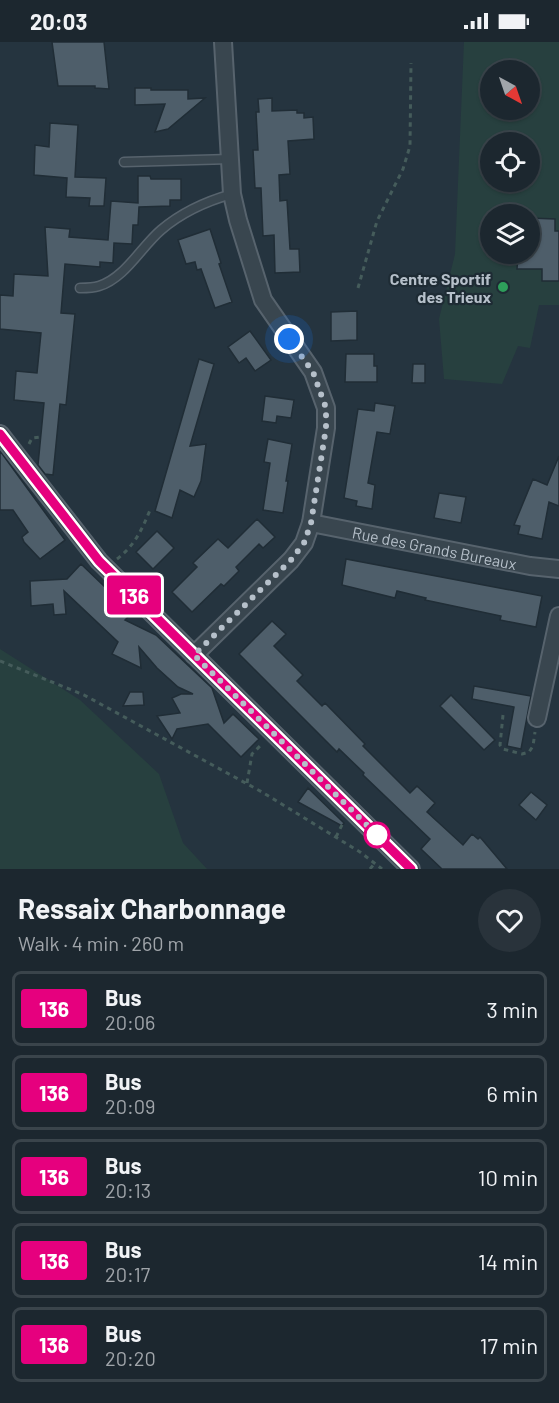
<!DOCTYPE html>
<html lang="en">
<head>
<meta charset="utf-8">
<style>
  body { margin:0; font-family:Barlow,sans-serif; background:#29333b; color:#f1f3f6; height:100vh; display:flex; flex-direction:column; font-size:22px; white-space:nowrap }
  * { box-sizing:border-box; margin:0 }
  p { font-size:20px; color:#a0a5aa }
  .icon { flex:none; width:33px; height:33px; fill:none; stroke:currentColor; stroke-width:2; stroke-linecap:round; stroke-linejoin:round }
  .map { position:relative; height:827px; overflow:hidden }
  .sheet { display:flex; flex-direction:column; background:#1c272f; flex:1 }
  .sheet>* { flex:none }
  .badge { padding:0 12px; border-radius:4px; font-size:21px; line-height:39px }
  .needle { width:39px; rotate:140deg }
  .controls { position:absolute; left:480px; top:18px; display:grid; gap:12px }
  .controls a { display:grid; place-items:center; width:60px; height:60px; border-radius:50%; background:#1c272f; box-shadow:0 2px 4px #0004,0 0 0 2px #3a444b; font-size:30px }
  .you { position:absolute; width:30px; height:30px; margin:-15px; border:4px solid #fff; border-radius:50%; background:#1a73e8; box-shadow:0 0 0 9px #1a73e833 }
  .map>.badge { position:absolute; translate:-50% -50%; box-shadow:0 0 0 3px #fff }
  .round { display:grid; place-items:center; flex:none; width:63px; height:63px; border-radius:32px; background:#29333b }
  .head { display:flex; align-items:center; justify-content:space-between; height:102px; padding:0 18px }
  h1 { font-size:28px; font-weight:700; line-height:45px }
  ul { padding:0; list-style:none }
  li { display:flex; align-items:center; gap:18px; height:75px; margin:0 12px 9px; padding:0 6px; border:3px solid #3a444b; border-radius:9px }
  li div { flex:1 }
  li b { display:block; font-size:22px }
  li em { font-style:normal }
  li .badge { min-width:66px; font-weight:700; text-align:center }
  .status { display:flex; justify-content:space-between; align-items:center; height:42px; padding:0 30px; background:#1c272f; direction:ltr }
  .status svg { height:16px; fill:currentColor }
  .map>svg:first-child { display:block }
  .green { fill:#27403f; fill-rule:evenodd }
  .building { fill:#4e5e6a; stroke:#202d36; stroke-width:1.5 }
  .lines { fill:none; stroke-linecap:round; stroke-linejoin:round }
  .lane-casing { stroke:#57636d; stroke-width:11 }
  .street-casing { stroke:#57636d; stroke-width:20 }
  .path { stroke:#455c5b; stroke-width:3; stroke-dasharray:4.5 4.5; stroke-linecap:butt }
  .lane { stroke:#39464f; stroke-width:8 }
  .street { stroke:#39464f; stroke-width:16 }
  .line-casing { stroke:#fff; stroke-width:14 }
  .line { stroke:#e6007e; stroke-width:9 }
  .walk { stroke:#b6c0ca; stroke-width:6; stroke-dasharray:0 10.8 }
  .leisure-dot { fill:#2e9e5b; stroke:#1e2b34; stroke-width:2 }
  .stop-dot { fill:#fff; stroke:#e6007e; stroke-width:3 }
  .labels { text-anchor:middle; dominant-baseline:central; stroke-width:4.5; stroke-linejoin:round; paint-order:stroke }
  .poi-label { font-size:16px; font-weight:bold; fill:#b6c0ca; stroke:#1e2b34; text-anchor:end }
  .street-label { font-size:16px; fill:#b6c0ca; stroke:#1e2b34 }
</style>
</head>
<body>
<div class="status"><b>20:03</b><svg viewBox="0 0 49 12"><path d="M0 12V9h3v3zM5 12V6h3v6zM10 12V3h3v9zM15 12V0h3v12zM26 1h20v11H26zM47 4h2v5h-2z"/></svg></div>
<div class="map">
<svg width="559" height="827" viewBox="0 0 559 827">
  <rect width="100%" height="100%" fill="#25343f"/>
  <!-- green -->
  <path class="green" d="M464,0H559V263H539L530,306L518,304L502,342L444,337L439,277L455,212ZM490,28H530V68H490ZM490,100H530V140H490ZM490,172H530V212H490Z
    M0,607L80,658L159,732L183,801L207,827H0Z"/>
  <!-- building -->
  <path class="building" d="M52,0H104L109,47L95,46V44H58Z
    M135,46H151V48H188V57L205,56L168,87L155,90L165,62L135,63Z
    M272,56V69L297,68V71H304V76L313,75L314,97L288,99L290,132L279,133L280,159L287,158L290,207H299L300,230L275,231L274,193L263,194L261,146H255L253,108H258L256,70H259L258,57Z
    M50,81L78,83L75,135L106,136L104,164H89L90,156L66,155L67,136L34,133L35,103L49,105Z
    M138,134H150L151,137H181V158H170V164L139,165L138,183H133L132,202L114,201L113,221L100,220V225L65,222L61,271L75,272L66,363L60,362L53,433L45,432L38,423L44,361L14,358L16,329L37,331L41,291L0,287V253L13,254L14,232L48,234L45,185L70,187L69,195L108,198L111,159L138,161Z
    M530,176L555,177V189H559V239H542V227H517L518,212H530Z
    M210,187L221,221L219,222L232,260L215,266L201,227L197,228L195,220L186,222L178,198Z
    M357,269V298L331,299V270Z
    M250,289L271,318L255,329L246,316L239,321L228,305Z
    M346,312H374V324H377V340H345Z
    M199,317L214,322L190,404L206,402L201,439L194,455L180,448L172,476L155,469Z
    M413,322H425V341H412Z
    M265,354L294,358L291,376L277,374L276,381L262,379Z
    M375,361L395,364L390,392L377,390L368,441L375,443L372,467L356,464L357,459L344,456L358,367L374,369Z
    M268,397L292,402L286,439H288L283,471L263,468L270,421L264,420Z
    M0,409L65,498L40,517L24,500L22,495L28,490L13,468H0Z
    M559,414V464L549,460L542,497L518,492L520,484L514,483L533,437L547,443Z
    M439,451L466,455L461,481L434,476Z
    M257,477L275,495L263,506L259,502L236,525L239,529L224,544L221,542L192,570L172,550L197,525L193,521L218,497L228,506Z
    M157,489L174,506L153,527L136,510Z
    M346,517L542,554L536,585L500,578L501,574L425,558L426,556L397,549L395,556L342,543Z
    M81,522L132,571L125,578L156,593L212,646L224,681L233,672L259,697L241,715L208,682L177,687L172,697L157,674L180,671L172,656L181,652H193L178,645L157,626L139,605L141,626L112,612L118,600L64,549L66,572L54,573L53,562L31,564L30,539L67,537Z
    M272,579L286,592L274,604L303,633L297,639L322,664L325,661L365,702L363,704L410,751L417,744L435,761L427,770L463,803L472,792L478,797L480,795L507,827H442L421,807L430,797L363,733L364,731L339,707L337,710L239,612Z
    M474,644L531,654L521,707L507,704L514,665L472,657Z
    M130,650H143L144,663L123,664Z
    M451,653L495,698L484,708L440,664Z
    M308,746L344,781L342,784L298,760Z
    M531,750L547,763L536,778L519,763Z"/>
  <g class="lines">
    <!-- lane casing -->
    <g class="lane-casing">
      <path id="lane" d="M124,120L231,117
        M80,246C86,246 93,246 99,244C125,236 141,205 161,188C182,170 207,159 232,152"/>
    </g>
    <!-- street casing -->
    <g class="street-casing">
      <g id="street">
        <path d="M0,392L99,519L411,827"/>
        <path id="s1" d="M311,481L530,524L559,527"/>
        <path d="M194,613L291,518L304,501L311,481L326,386V366L313,330L263,258L238,178L232,152L223,0"/>
        <path d="M537,676L559,574"/>
      </g>
    </g>
    <!-- path -->
    <path class="path" d="M358,246L377,179L403,127L410,104L411,21
      M29,402L32,396L41,395
      M117,517C134,504 142,488 150,468
      M0,619L84,653L262,750L360,810L382,827
      M503,673L500,703L503,707L522,712L529,710L533,704L535,690
      M247,741L252,712L263,701
      M336,795L343,781
      M370,827L375,821"/>
    <!-- lane -->
    <use href="#lane" class="lane"/>
    <!-- street -->
    <use href="#street" class="street"/>
  </g>
  <g class="lines">
    <!-- line casing -->
    <g class="line-casing">
      <path id="line" d="M0,392L99,519L411,827"/>
    </g>
    <!-- line -->
    <use href="#line" class="line"/>
    <!-- walk -->
    <path class="walk" d="M289,297L313,330L326,366V386L311,481L304,501L291,518L194,613L377,793"/>
  </g>
  <!-- markers -->
  <circle class="leisure-dot" cx="503" cy="245" r="6"/>
  <circle class="stop-dot" cx="377" cy="793" r="12"/>
  <g class="labels">
    <!-- poi labels -->
    <g class="poi-label">
      <text x="491" y="236">Centre Sportif<tspan x="491" dy="18">des Trieux</tspan></text>
    </g>
    <!-- street labels -->
    <g class="street-label">
      <text stroke="none"><textPath href="#s1" startOffset="126">Rue des Grands Bureaux</textPath></text>
    </g>
  </g>
</svg>
<div class="controls">
<a><svg class="needle" viewBox="-14 -14 28 28"><path d="M0-13l5 13h-10z" fill="#e53935"/><path d="M0 13l5-13h-10z" fill="#a0a5aa"/></svg></a>
<a><svg class="icon" aria-label="locate" viewBox="0 0 24 24"><circle cx="12" cy="12" r="6"/><path d="M12 2v4M12 18v4M2 12h4M18 12h4"/></svg></a>
<a><svg class="icon" aria-label="layers" viewBox="0 0 24 24"><path d="M12 4l9 5-9 5-9-5zM3 14l9 5 9-5"/></svg></a>
</div>
<div class="you" style="left:289px;top:297px"></div>
<b class="badge" style="left:134px;top:553px;background:#e6007e;color:#fff">136</b>
</div>
<section class="sheet">
<div class="head"><div><h1>Ressaix Charbonnage</h1><p>Walk · 4 min · 260 m</p></div><a class="round"><svg class="icon" aria-label="heart" viewBox="0 0 24 24"><path d="M12 20l-8-8c-3-5 5-10 8-4 3-6 11-1 8 4z"/></svg></a></div>
<ul>
<li><span class="badge" style="background:#e6007e;color:#fff">136</span><div><b>Bus</b><p>20:06</p></div><em>3 min</em></li>
<li><span class="badge" style="background:#e6007e;color:#fff">136</span><div><b>Bus</b><p>20:09</p></div><em>6 min</em></li>
<li><span class="badge" style="background:#e6007e;color:#fff">136</span><div><b>Bus</b><p>20:13</p></div><em>10 min</em></li>
<li><span class="badge" style="background:#e6007e;color:#fff">136</span><div><b>Bus</b><p>20:17</p></div><em>14 min</em></li>
<li><span class="badge" style="background:#e6007e;color:#fff">136</span><div><b>Bus</b><p>20:20</p></div><em>17 min</em></li>
</ul>
</section>
</body>
</html>
